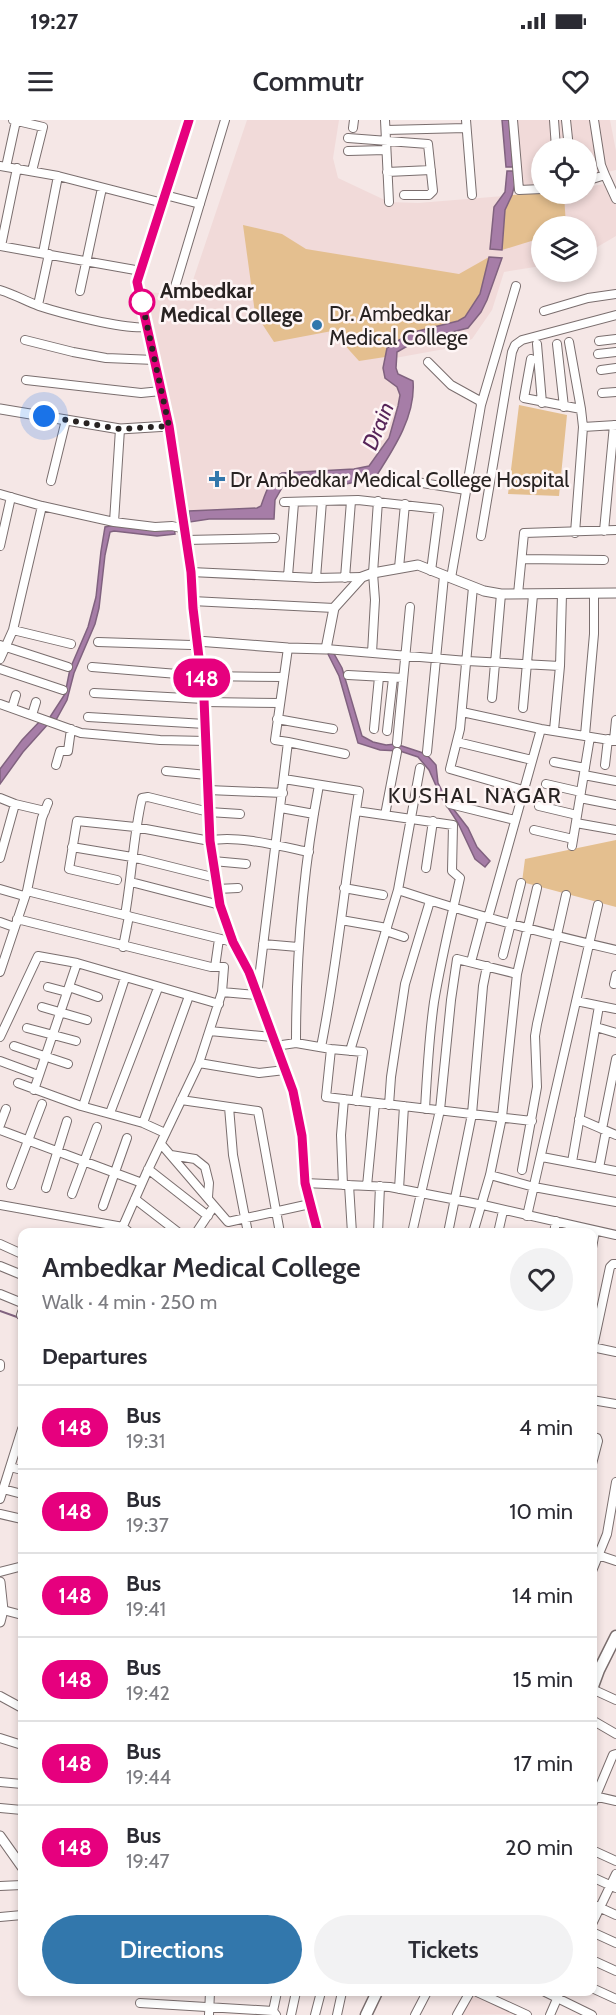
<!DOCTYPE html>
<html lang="en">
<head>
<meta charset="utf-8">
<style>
  body { margin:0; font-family:Cabin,sans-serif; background:#f2f2f3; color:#2b2b33; height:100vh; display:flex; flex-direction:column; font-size:22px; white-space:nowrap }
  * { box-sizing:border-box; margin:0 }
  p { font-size:20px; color:#7c7c81 }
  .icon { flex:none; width:33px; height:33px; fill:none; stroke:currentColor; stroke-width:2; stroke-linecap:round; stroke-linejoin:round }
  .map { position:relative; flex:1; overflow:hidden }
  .panel { position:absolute; left:18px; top:1108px; width:579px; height:768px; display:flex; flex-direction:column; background:#fff; border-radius:12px; box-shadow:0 3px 9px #0003 }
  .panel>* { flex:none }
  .badge { padding:0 12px; border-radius:20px; font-size:21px; line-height:39px }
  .buttons { position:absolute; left:531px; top:18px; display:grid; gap:12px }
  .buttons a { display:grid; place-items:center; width:66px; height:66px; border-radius:50%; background:#fff; box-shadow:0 3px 9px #0003; font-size:30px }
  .you { position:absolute; width:30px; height:30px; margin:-15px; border:4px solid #fff; border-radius:50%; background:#1a73e8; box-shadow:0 0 0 9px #1a73e833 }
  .map>.badge { position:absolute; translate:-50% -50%; box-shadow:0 0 0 3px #fff }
  h2 { padding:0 24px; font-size:22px; line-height:54px }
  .round { display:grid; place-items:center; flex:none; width:63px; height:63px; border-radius:32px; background:#f2f2f3 }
  .head { display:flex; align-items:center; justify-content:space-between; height:102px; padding:0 24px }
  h1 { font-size:28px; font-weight:600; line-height:45px }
  .action { display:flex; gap:12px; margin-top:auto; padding:12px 24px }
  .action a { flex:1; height:69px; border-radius:36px; background:#3277ac; color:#fff; font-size:24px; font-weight:600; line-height:69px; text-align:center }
  .action a+a { background:#f2f2f3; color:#2b2b33 }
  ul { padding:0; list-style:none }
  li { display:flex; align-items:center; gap:18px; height:84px; padding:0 24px; border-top:2px solid #e1e1e2 }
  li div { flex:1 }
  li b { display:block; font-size:22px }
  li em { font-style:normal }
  li .badge { min-width:66px; font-weight:700; text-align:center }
  .status { display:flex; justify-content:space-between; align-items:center; height:42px; padding:0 30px; background:#fff; direction:ltr }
  .status svg { height:16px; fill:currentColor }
  header { display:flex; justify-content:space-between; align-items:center; height:78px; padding:0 24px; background:#fff; font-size:27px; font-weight:600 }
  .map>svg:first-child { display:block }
  .built { fill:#f1dad9 }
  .green { fill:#e4bf8f }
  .water { fill:#a67da7; stroke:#80627f; stroke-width:1.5 }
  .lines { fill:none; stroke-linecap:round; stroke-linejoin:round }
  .stream { stroke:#80627f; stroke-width:2 }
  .minor-casing { stroke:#7a6e6e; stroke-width:10 }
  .tertiary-casing { stroke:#7a6e6e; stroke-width:11 }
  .secondary-casing { stroke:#7a6e6e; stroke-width:13 }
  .minor { stroke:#fff; stroke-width:8 }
  .tertiary { stroke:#fff; stroke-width:9 }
  .secondary { stroke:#fff; stroke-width:10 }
  .line-casing { stroke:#fff; stroke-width:14 }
  .line { stroke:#e6007e; stroke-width:9 }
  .walk { stroke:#282322; stroke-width:6; stroke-dasharray:0 10.8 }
  .stop-dot { fill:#fff; stroke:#e6007e; stroke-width:3 }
  .poi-dot { fill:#3277ac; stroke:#fef5f5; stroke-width:2 }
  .labels { text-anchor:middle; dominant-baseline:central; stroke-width:5; stroke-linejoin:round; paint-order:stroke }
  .stop-label { font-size:21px; font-weight:bold; fill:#282322; stroke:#fef5f5; text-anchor:start }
  .poi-label { font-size:21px; fill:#282322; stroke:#fef5f5; text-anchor:start }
  .water-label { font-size:22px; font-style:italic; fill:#572459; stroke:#fef5f5 }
  .neighbourhood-label { font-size:22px; letter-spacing:1.5px; fill:#282322; stroke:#fef5f5 }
</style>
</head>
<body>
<div class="status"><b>19:27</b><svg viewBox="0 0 49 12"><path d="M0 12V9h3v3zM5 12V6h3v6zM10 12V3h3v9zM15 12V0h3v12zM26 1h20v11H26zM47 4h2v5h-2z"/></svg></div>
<header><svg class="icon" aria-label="menu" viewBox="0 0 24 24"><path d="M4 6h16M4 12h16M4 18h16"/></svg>Commutr<svg class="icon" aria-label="heart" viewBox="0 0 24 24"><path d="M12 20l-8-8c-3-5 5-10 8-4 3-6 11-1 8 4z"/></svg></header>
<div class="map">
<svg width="616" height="1895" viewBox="0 0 616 1895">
  <rect width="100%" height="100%" fill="#f5e7e6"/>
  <!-- built -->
  <path class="built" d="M247,0H339L333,38L338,58L389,82L418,83L541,73L586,74L587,67L604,64L616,81V116L587,133L586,106H542L541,146L504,152L492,190L472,219L450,228L384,240L385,258L397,267L400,275L398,286L389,318L369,346L354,349L282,353L266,371L262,386L257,388L189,391L172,291L145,172L188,175Z
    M515,0H610L616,31V50L587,57L586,28H542L541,65L521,66Z
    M473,1874L517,1894L461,1895Z"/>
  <!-- green -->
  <path class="green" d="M541,73L564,74L566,106H542L541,118L502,130L505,89L512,75Z
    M243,105L282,114L306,129L459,154L489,137L480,174L465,197L458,201L410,213L387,228L385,237L359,241L332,211L274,222L255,193Z
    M519,285L567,295L559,376L508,374Z
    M616,720V787L522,762L525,739Z"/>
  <!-- water -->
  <path class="water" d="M502,0H509L513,47H506Z
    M507,51H513L515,64L512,75L505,90L502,130L490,129L494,87L505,72Z
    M489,137L502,138L487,180L481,192L468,208L416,221L397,232L396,248L398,254L413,261C416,296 393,330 375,358L346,364L283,366L275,380L274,399H209L190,402L189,391L257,388L261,386C266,372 269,360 282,353L354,349L369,346L389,318L398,286L400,275L397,267L385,258L383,248L387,228L410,213L458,201L465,197L480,174Z
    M120,404L174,407L175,414L157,416L114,411L110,412L105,435L99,488L95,504L74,553L67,580L56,600L50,597L65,574L70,549L88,507L96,477L101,431L105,407Z
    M327,532H333L342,548L362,616L373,622L386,625L396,624L426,634L436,645L438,663L448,682L468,708L477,727L490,741L485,747L475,739L458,703L441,677L429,650L418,637L400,631L380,630L358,623L339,556Z
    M40,601L49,603L23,632L0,664V649L22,620Z"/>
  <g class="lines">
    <!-- stream -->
    <path class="stream" d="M0,1191L17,1197L22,1202"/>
    <!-- minor casing -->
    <g class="minor-casing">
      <path id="minor" d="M13,0L43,7L32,51
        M385,0L389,82
        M466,0L472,75
        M513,0L519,70L542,69
        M554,0L556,28
        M566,0L569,28
        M594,0L601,45L605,55
        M353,8L354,0
        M386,10L466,8
        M348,18L428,24L433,71L429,75H404
        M348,31L386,30
        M0,46L58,56L163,83
        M6,47L16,1
        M387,52L431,50
        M586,61L605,55L616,79
        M165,75L200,84
        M0,126L141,151
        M1,126L17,48
        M43,133L58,56
        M0,170C14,174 25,181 39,186C60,193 126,210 147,207
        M174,170L225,0
        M80,171L102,68
        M38,185L49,134
        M544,191L588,178L616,174
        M25,220L73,232L106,238L155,240
        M599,221L616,219
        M569,222L581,289
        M537,224L542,283
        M557,224L564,287
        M598,234L616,232
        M531,239L524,278L581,289L583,307L575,413
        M428,242L451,265L480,281L481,285L451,458
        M601,250L616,248
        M26,260L141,273L161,271
        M602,273L616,272
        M481,285L516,166
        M583,307L616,305
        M51,361L66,300
        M410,361L466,370
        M0,374L42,386L114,402L120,309
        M284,382L358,380L439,389L431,451
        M114,402L155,407L172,406L185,409
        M604,411L614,305
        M481,416L512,232L515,225L522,220L616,195
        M186,420L275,418
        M0,426L11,377
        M522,439L604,440
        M399,448L405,384
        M191,452L316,458L362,457
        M288,456L294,383
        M316,458L322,381
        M345,458L351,381
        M473,467L460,609L450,649L523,670
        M518,474L524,413L616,410
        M192,481L334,488
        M13,510L71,524
        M98,522L191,525L197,521
        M0,525L68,547
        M326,529L467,541L560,546L554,610
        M372,533L375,480L373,453L378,381
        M0,539L13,510L42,386
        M560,546L562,474
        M92,547L202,556L284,557
        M0,549L63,570
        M348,555L403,558
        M94,573L204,579
        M492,578L501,474
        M205,582L280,583
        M0,584L81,613L160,620L206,621
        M12,588L16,575
        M523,588L533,475
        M462,592L541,609L616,621
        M32,595L36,582
        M88,597L205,604
        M277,599L333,609
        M374,609L379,557
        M387,611L393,558
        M585,615L594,514V474
        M614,620L616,600
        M288,622L345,634
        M457,622L532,640
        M397,623L410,487
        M427,632L444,456
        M554,642L585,648
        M56,645L60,631H68L71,609
        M605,645L608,619
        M166,651L207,655
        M584,655L616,661
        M284,659L359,671C345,757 338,842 321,927
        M546,664L581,672
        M208,670L283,673
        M0,678L15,684L45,691
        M580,678L616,685
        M450,684L515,700
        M539,686L577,695
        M281,688L314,694
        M356,691L453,705L452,751L460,758C451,799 441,840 434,882C429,917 427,953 425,989
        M385,695L397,632
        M576,703L616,710
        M534,710L573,719
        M572,726L590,617
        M72,727L132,737L216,758
        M0,738L15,684
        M213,741L246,744
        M426,748L433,701
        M117,760L69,749L77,701L135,707L210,721C233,714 284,727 309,732
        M131,762L220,785
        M344,768L383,775
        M0,769L24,776
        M217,769L238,768
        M398,770C470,794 542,813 616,830
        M27,771L233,822
        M125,795C132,756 133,717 142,678L148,677L209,692L240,694
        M488,798L541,609
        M17,799L211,847H224L222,872
        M341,800L387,808
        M0,802L14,807
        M386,811L404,817
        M263,824L298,827
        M123,827L129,796
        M503,835L521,763
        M471,842L483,797
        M215,847L219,819
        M0,852L27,771L42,698L48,683
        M614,864L616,855
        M48,867L67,872
        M69,867L98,877
        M576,881L616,889
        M42,887L87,900
        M596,907L616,913
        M27,908L76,921
        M210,911L272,917
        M0,917L38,836L77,843L219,884
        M296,923C296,837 303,750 319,665
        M14,926L68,944
        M275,926L296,923L331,929L363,932L356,981
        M331,929L326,977L532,1001
        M350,931L398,770L420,648
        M0,941L38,955
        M199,943L259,953L285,950
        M18,963L81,986L143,1003L165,1013
        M34,970L77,843
        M181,980L258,991L280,1113
        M389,985L391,957L405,864L430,781
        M83,986L125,858
        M229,987L233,1035L248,1113
        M110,993L158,868
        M579,999L616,1015
        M143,1003L189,876
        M0,1005L6,989
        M602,1009L616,939
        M0,1010L142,1063
        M161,1024L228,1102L310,1084
        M171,1035L195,1039L205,1047L209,1063L208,1077
        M542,1037L616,1051
        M572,1042L599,886
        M599,1048L606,1011
        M148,1049L208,1096
        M522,1050L537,967L535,916L537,904L566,775
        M490,1055L534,1067L616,1082
        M305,1063L390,1067L483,1085L616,1115
        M11,1065L42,984
        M343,1065L341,1015L344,979
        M349,1065L352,1113
        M367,1066L375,983
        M46,1068L67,1001
        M399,1069L404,986
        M72,1074L97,1007
        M135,1079L179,1113
        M0,1085L123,1107L130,1113
        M103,1086L127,1018
        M527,1096L598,785
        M120,1113L146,1054L199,943L222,872L257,875L288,622L275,620L288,528
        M196,1113L214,1086
        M378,1113L380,1066
        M412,1113L440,990L451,880L457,839L517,854
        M448,1113L472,994L483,866L487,846
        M473,1113L490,1055L502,997L517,854L537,768
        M498,1113L503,1091
        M554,1113L556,1101
        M0,1124L22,1134
        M592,1128L595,1111
        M0,1146L22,1155
        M0,1174L22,1183
        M21,1195L22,1192
        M592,1227L616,1232
        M593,1227L610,1147L613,1144H616
        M0,1244V1247
        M592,1280L616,1284
        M592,1317L597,1318L598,1321L592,1344
        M10,1347L22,1350
        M3,1369L22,1374
        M0,1379L22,1309
        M0,1394L22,1399
        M592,1433L616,1441
        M592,1451L607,1414L616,1362
        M0,1452L19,1447L22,1448
        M3,1490L22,1495
        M592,1569L616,1580
        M0,1576L22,1588
        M592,1600L616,1614
        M0,1618L22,1625
        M0,1662L22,1664
        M594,1676L616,1681
        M592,1685L613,1635L616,1634
        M0,1688L22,1690
        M592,1730L616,1741
        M592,1757L616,1768
        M0,1766L22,1765
        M592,1784L616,1795
        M0,1797L22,1795
        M592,1804L616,1754
        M592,1812L616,1823
        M592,1840L616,1851
        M592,1868L616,1879
        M477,1872L527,1895
        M545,1872L592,1895
        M140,1883L273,1891L276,1895
        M273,1891L277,1872
        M209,1895L210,1872
        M291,1895L296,1872
        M315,1895L321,1872
        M337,1895L342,1872
        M415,1895L427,1872
        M457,1895L470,1872
        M550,1895L560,1872"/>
    </g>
    <!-- tertiary casing -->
    <g class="tertiary-casing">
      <path id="tertiary" d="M189,0L137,162L169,306L191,452L193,488L204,579L210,721L220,785L233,822L249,852L293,971L302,1016L305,1063L318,1113
        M0,289L120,309L169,306
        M197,521L288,528L326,529L334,488L362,457L373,453L418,445L484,471L501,474L616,473
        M0,1462L3,1490L0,1502
        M0,1716L22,1747"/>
    </g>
    <!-- secondary casing -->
    <g class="secondary-casing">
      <path id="secondary" d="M592,1569L599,1550L616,1516
        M366,1895L377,1872"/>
    </g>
    <!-- minor -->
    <use href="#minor" class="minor"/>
    <!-- tertiary -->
    <use href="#tertiary" class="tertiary"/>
    <!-- secondary -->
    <use href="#secondary" class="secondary"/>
  </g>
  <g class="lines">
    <!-- line casing -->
    <g class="line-casing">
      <path id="line" d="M189,0L137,162L169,306L191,452L193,488L204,579L210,721L220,785L233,822L249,852L293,971L302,1016L305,1063L318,1113"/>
    </g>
    <!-- line -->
    <use href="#line" class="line"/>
    <!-- walk -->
    <path class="walk" d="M44,296L120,309L169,306L142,182"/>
  </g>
  <!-- markers -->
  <circle class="stop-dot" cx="142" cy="182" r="12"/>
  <g class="poi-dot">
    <circle cx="317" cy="205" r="6"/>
    <path d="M214 350h6v6h6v6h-6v6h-6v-6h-6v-6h6z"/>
  </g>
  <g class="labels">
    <!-- stop labels -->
    <g class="stop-label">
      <text x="160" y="170">Ambedkar<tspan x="160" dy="24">Medical College</tspan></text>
    </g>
    <!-- poi labels -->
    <g class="poi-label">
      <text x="329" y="193">Dr. Ambedkar<tspan x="329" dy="24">Medical College</tspan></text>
      <text x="230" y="359">Dr Ambedkar Medical College Hospital</text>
    </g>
    <!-- water labels -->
    <g class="water-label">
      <text transform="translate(378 306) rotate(-68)">Drain</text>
    </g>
    <!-- neighbourhood labels -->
    <g class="neighbourhood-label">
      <text x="475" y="675">KUSHAL NAGAR</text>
    </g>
  </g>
</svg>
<div class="buttons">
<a><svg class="icon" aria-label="locate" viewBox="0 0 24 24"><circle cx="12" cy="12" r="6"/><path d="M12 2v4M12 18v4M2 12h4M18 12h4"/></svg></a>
<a><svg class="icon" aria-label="layers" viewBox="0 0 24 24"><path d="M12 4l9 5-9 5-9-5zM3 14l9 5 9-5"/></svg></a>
</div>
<div class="you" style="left:44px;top:296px"></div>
<b class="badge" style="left:202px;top:558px;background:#e6007e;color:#fff">148</b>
<section class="panel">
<div class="head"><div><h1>Ambedkar Medical College</h1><p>Walk · 4 min · 250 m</p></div><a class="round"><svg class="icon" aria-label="heart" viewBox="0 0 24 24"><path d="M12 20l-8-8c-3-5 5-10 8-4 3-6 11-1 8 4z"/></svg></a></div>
<h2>Departures</h2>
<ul>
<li><span class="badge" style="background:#e6007e;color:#fff">148</span><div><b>Bus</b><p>19:31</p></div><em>4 min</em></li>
<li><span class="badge" style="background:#e6007e;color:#fff">148</span><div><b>Bus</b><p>19:37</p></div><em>10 min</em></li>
<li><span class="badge" style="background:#e6007e;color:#fff">148</span><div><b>Bus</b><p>19:41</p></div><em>14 min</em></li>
<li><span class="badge" style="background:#e6007e;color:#fff">148</span><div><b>Bus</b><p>19:42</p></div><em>15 min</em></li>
<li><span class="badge" style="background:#e6007e;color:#fff">148</span><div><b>Bus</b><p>19:44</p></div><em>17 min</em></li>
<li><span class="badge" style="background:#e6007e;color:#fff">148</span><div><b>Bus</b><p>19:47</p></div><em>20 min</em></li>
</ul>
<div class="action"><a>Directions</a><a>Tickets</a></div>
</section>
</div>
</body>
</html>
